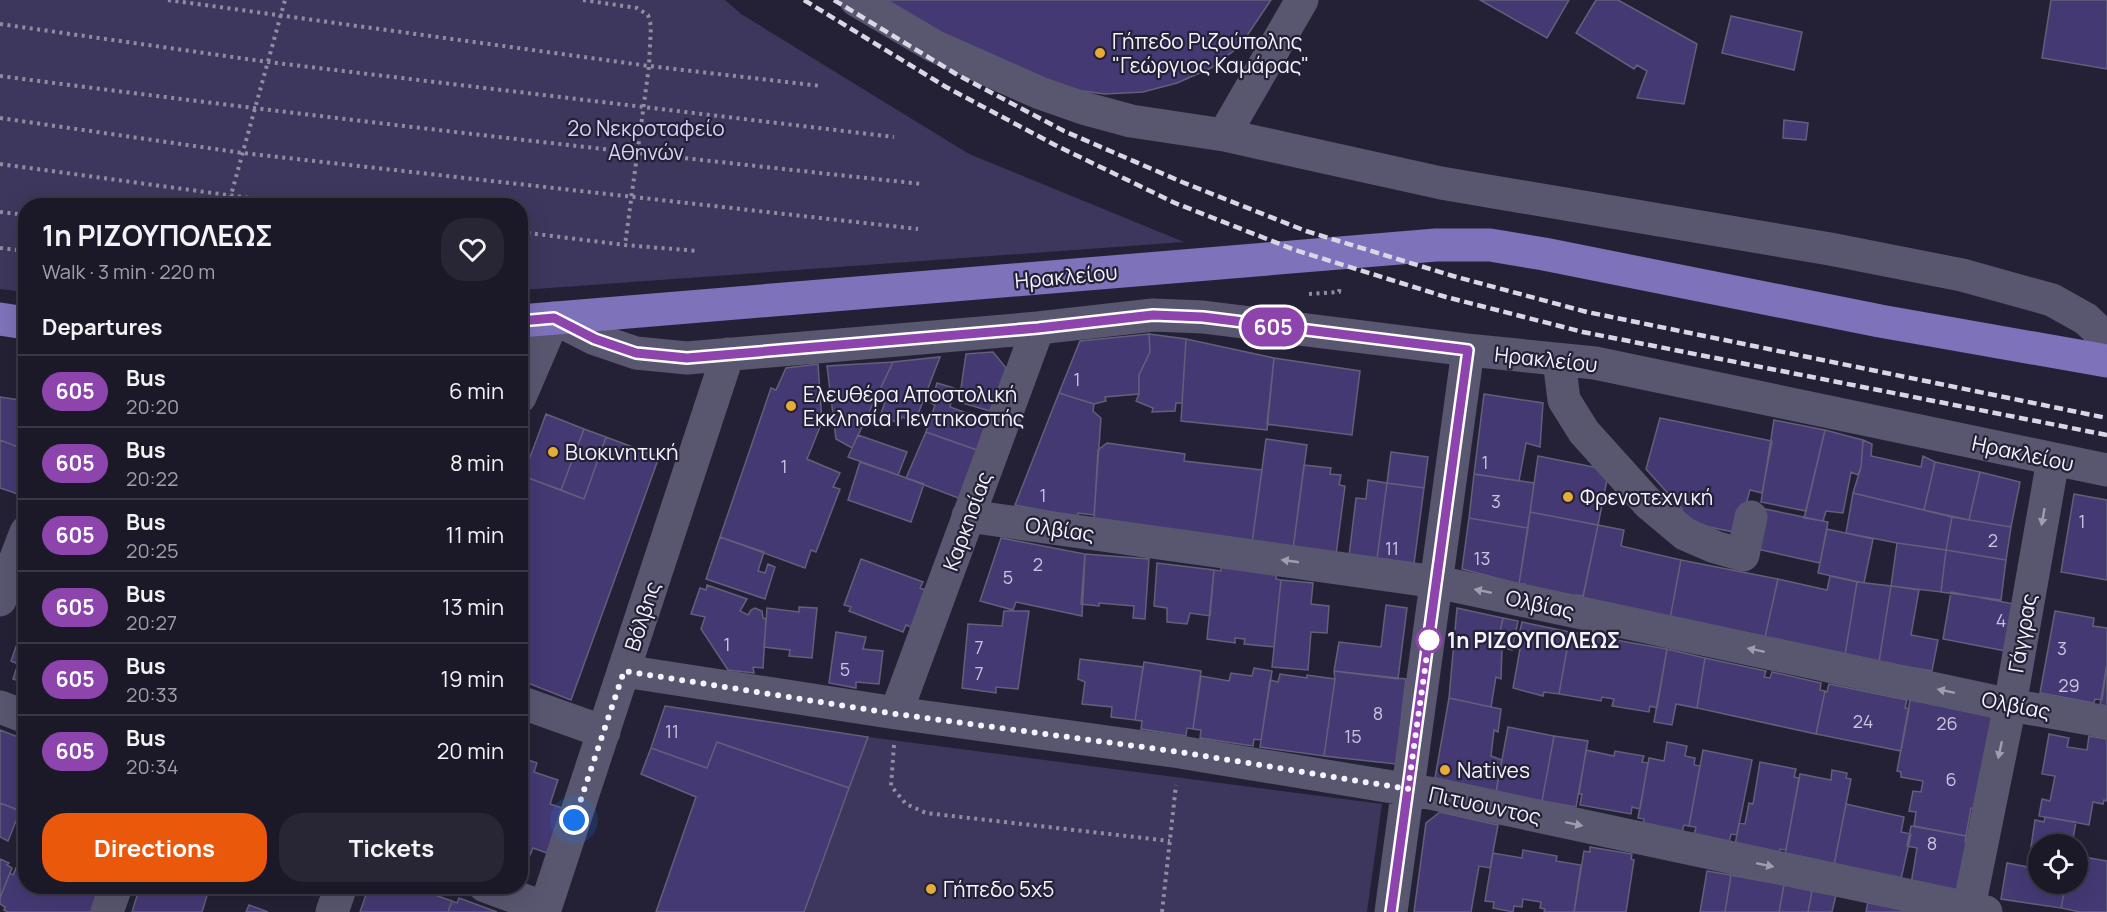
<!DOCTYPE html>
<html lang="en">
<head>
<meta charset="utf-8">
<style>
  body { margin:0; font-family:Manrope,sans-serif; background:#282634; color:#f1f3f6; height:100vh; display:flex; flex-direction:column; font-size:22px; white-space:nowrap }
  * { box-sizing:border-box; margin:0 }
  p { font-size:20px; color:#a0a0a8 }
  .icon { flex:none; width:33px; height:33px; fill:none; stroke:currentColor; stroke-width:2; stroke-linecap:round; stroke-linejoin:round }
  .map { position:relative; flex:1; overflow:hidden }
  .side { position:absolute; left:18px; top:198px; width:510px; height:696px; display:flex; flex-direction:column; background:#1b1928; border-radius:24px; box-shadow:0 6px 24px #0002,0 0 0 2px #393845 }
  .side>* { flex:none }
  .badge { padding:0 12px; border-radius:20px; font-size:21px; line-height:39px }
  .controls { position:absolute; left:2028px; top:834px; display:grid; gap:12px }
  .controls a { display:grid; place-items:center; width:60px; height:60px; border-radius:50%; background:#1b1928; box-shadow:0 6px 24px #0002,0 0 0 2px #393845; font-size:30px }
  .you { position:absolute; width:30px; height:30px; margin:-15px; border:4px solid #fff; border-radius:50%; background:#1a73e8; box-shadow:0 0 0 9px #1a73e833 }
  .map>.badge { position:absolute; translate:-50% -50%; box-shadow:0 0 0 3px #fff }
  h2 { padding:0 24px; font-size:22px; line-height:54px }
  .round { display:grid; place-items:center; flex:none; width:63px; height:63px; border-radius:24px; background:#282634 }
  .headline { display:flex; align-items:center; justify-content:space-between; height:102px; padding:0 24px }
  h1 { font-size:28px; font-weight:700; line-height:45px }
  .button { display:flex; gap:12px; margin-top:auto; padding:12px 24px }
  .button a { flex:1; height:69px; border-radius:24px; background:#ea580c; color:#fff; font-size:24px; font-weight:700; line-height:69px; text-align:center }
  .button a+a { background:#282634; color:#f1f3f6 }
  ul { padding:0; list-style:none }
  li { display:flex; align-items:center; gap:18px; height:72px; padding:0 24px; border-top:2px solid #393845 }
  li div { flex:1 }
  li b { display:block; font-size:22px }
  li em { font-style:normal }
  li .badge { min-width:66px; font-weight:700; text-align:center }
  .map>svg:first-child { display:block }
  .green { fill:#3d375d }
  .building { fill:#453974; stroke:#626079; stroke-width:1.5 }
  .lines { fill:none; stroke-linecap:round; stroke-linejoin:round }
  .path { stroke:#908e9e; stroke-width:4; stroke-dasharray:3 4.5; stroke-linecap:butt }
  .minor { stroke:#595770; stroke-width:33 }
  .major { stroke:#7e72ba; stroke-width:33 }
  .rail { stroke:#d8d7e4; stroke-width:4.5; stroke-dasharray:9 4.5; stroke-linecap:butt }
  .oneway { fill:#9f9db0 }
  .line-casing { stroke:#fff; stroke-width:14 }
  .line { stroke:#8e44ad; stroke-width:9 }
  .walk { stroke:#f4f3ff; stroke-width:6; stroke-dasharray:0 10.8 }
  .poi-dot { fill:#e7ac37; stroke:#242136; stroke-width:2 }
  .stop-dot { fill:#fff; stroke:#8e44ad; stroke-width:3 }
  .labels { text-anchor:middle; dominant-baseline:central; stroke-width:4.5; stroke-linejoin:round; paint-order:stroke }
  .number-label { font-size:18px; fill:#c8c4dc }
  .poi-label { font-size:21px; fill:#f4f3ff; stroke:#242136; text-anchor:start }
  .park-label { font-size:21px; fill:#d5d1f6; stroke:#242136 }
  .street-label { font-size:21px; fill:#f4f3ff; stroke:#242136 }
  .stop-label { font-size:21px; font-weight:bold; fill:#f4f3ff; stroke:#242136; text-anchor:start }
</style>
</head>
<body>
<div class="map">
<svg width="2107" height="912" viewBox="0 0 2107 912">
  <rect width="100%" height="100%" fill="#242136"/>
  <!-- green -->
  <path class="green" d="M0,0H725L741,14L969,154L1184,242L521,290L520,206H26L25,292L0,289Z
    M868,737L1382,804L1367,912H804Z"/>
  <!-- building -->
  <path class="building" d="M870,0H1271L1240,46L1211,68L1177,83L1143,92L1105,94L1060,88Z
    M1480,0H1569L1547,38Z
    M1596,0H1618L1697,44L1684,104L1637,98L1647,71L1637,65L1634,69L1576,33Z
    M2051,0H2107V69L2042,58Z
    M1731,16L1802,32L1794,70L1722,53Z
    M1784,120L1808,123L1806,140L1783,138Z
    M1149,334L1186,339L1182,403H1176L1175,411L1152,412L1153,408L1136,401L1139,394V375L1150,352Z
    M1149,334L1150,352L1139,375V394L1105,397L1106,401L1094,404L1059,393L1080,341Z
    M1186,339L1274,358L1267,430L1181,421Z
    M993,352L1006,368L990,411L959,402L966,354Z
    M940,357L915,422L902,417L899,423L880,416L885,402L876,398L893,362Z
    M1274,358L1360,371L1352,435L1267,424Z
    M893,362L852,448L836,439L827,366Z
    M818,364L822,422L807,459L840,473L833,487L840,489L816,552L811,550L805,568L720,537L771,388L776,390L786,368Z
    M937,383L954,388L950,407L980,418L979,423L985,426L977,450L926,432L935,405L931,403Z
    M1059,393L1094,404L1093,411L1101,418L1094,515L1078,513L1077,517L1015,505Z
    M1484,394L1543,403L1540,447L1526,443L1519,481L1474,474Z
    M0,397L26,401V450L0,440Z
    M546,414L584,429L561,490L523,476Z
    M1660,418L1772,441L1762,493L1750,490L1738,533L1681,521L1682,509L1646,469Z
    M1774,420L1825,430L1806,511L1761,502Z
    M584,429L606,437L584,499L561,490Z
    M1825,430L1863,440L1861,467L1858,475L1851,472L1843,513L1826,511L1823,521L1804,518Z
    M926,432L977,450L961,499L906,478Z
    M858,435L907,452L898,475L848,457Z
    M606,437L659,457L571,700L520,680V482L523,476L584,499Z
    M1266,439L1307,445L1293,549L1252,543Z
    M0,440L26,450V474L18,494L0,488Z
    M1863,440L1872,444L1871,456L1921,467L1923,456L1935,462L1924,510L1853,493L1861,467Z
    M1107,443L1185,454L1184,461L1262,470L1252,543L1094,520L1098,450Z
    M1391,452L1428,457L1424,488L1387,483Z
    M1538,456L1609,470L1598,525L1530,512Z
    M860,462L924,484L911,522L848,500Z
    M1935,462L1980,472L1969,520L1924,510Z
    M1304,465L1331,468L1330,474L1341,475L1339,485L1345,486L1336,555L1293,549Z
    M1980,472L2020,482L2011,527L1969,520Z
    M1474,474L1534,483L1528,528L1469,518Z
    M1368,480L1387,483L1377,559L1349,556L1356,498L1366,499Z
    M1387,483L1424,488L1414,564L1377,559Z
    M1853,493L1952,517L1946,550L1897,543L1846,533Z
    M2074,494L2107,500V580L2061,572Z
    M1765,509L1828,522L1820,563L1757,549Z
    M1530,512L1598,525L1583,596L1575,595L1574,600L1523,589L1525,584H1519Z
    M1952,517L2011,527L2006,560L1946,550Z
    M1469,518L1528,528L1519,584L1462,569Z
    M1598,525L1624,530L1621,546L1681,560L1670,619L1582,602Z
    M1827,529L1873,539L1864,583L1818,573Z
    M720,537L764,552L758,571L765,573L768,564L775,567L765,599L706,579Z
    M1001,538L1085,554L1082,616L1016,602L1013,610L980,601Z
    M1897,543L1946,550L1941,592L1891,586Z
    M1946,550L2006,560L2001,600L1941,592Z
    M1085,554L1149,559L1145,619L1133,618L1134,606L1099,603V606L1081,604Z
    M861,559L923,582L920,588L930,592L916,629L906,625L903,632L849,611L851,607L844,605Z
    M1681,560L1778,579L1765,637L1670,619Z
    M1157,563L1214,570L1210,616L1190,613L1187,624L1167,622V608L1154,606Z
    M1221,566L1277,572L1276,579L1281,580L1274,647L1244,644L1245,639L1235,638V643L1207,639L1214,570L1221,571Z
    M1830,576L1857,582L1845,655L1765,637L1778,579L1827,590Z
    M1281,580L1313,583L1311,604L1329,606L1327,633L1311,632L1308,670L1272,667Z
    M1857,582L1891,586L1879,662L1845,655Z
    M707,585L747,599L740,611L748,615L751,610L755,608L762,611L763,618L766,619L763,668L753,667L754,673L728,670L701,629L705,617L691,614L700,588L706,590Z
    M1891,586L1919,590L1911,635L1938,640L1932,671L1879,662Z
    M1951,592L2014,604L2006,651L1943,639Z
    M1386,605L1407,608L1398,679L1334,671L1339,642L1381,647Z
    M799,607L817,608L812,658L789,656L790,650L764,647L767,608L799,612Z
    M1457,608L1503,618L1497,646L1502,648L1501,679L1496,677L1491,707L1449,698Z
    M1004,611H1029L1018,689L996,687V693L962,688L968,624L1002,626Z
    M2055,611L2094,618L2093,626L2107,628V664L2102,700L2095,699L2094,703L2040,693Z
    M1503,618L1518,621L1512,650L1497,646Z
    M1522,622L1570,632L1559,694L1544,692L1543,696L1513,688L1520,649L1516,648Z
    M836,632L866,637L863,649L883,651L879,684L856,682V688L829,683Z
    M1570,632L1667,649L1657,708L1650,706L1649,712L1612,706L1614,699L1602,697L1601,701L1559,694Z
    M26,641V683L13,679L18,664L11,661L17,644L24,647Z
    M1667,649L1705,658L1697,708L1676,704L1672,725L1654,722Z
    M1705,658L1766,671L1764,677L1770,678L1772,672L1821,683L1820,690L1825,691L1816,734L1697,708Z
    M1080,659L1143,667L1135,720L1111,717L1112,707L1082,704L1085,682L1078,679Z
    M1144,662L1201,671L1193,729L1187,728L1186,736L1141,729L1142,721L1135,720Z
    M2107,664V706L2100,705Z
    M1254,668L1272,671L1261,740L1254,739L1253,746L1200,738L1201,730L1193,729L1201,676L1229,681L1231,673L1252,676Z
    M1334,671L1406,679L1396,764L1324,756L1335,679Z
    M1280,674L1307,678V675L1335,679L1324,756L1260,747L1270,680L1278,682Z
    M1829,684L1907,700L1905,708L1909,709L1901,751L1816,734L1825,691L1827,692Z
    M1449,698L1501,709L1498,732L1494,730L1491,756L1502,760L1496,792L1435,778Z
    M1910,700L1994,716L1977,809L1971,808L1966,836L1914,826L1916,812L1909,811L1913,791L1921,792L1923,781L1901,777V772L1897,771Z
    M665,706L868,737L849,788L717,742L707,768L651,748Z
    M1508,727L1554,736L1542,801L1496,792Z
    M0,730L26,740V778L18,796L26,799V813L0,803Z
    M2049,734L2069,738L2067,747L2087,750L2089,736L2107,739V801L2104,800L2103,804L2093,802L2089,825L2039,816L2042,799L2050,801L2055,776L2042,774Z
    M1554,736L1588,741L1576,807L1542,801Z
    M717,742L849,788L804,912H656L696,797L641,774L651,748L707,768Z
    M1667,742L1687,746L1685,756L1695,758L1694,765L1700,766L1689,826L1684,825L1682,832L1643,825L1644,819L1638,818L1649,758L1664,761Z
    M1586,750L1614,756L1615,751L1644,756L1642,762L1648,763L1640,809L1632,807L1631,814L1580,805L1582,794H1579Z
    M1703,750L1752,760L1737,835L1731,834L1729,842L1694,835L1696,827L1689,826Z
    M520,757L537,763L534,772L558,780L550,804L562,808L547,853L533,848L530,855L520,852Z
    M1760,762L1796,769L1794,777L1799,778L1786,850L1780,849L1779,854L1735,845L1739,823L1745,824L1749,803L1753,804Z
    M1832,770L1847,773L1846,778L1851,779L1834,865L1785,855L1800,774L1831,780Z
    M0,803L20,811L8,841L0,837Z
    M1846,804L1904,817L1901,832L1911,834L1901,879L1834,865Z
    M1440,812L1498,825L1490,868L1479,866L1471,912H1414L1426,823Z
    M2045,817L2076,822L2072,844H2038V884H2066L2061,908L2001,899L2007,863L2028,867L2035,820L2044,822Z
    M1911,826L1966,836L1965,842L1970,843L1961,894L1911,884L1917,848L1907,846Z
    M1590,847L1632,854L1631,859L1634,860L1626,912H1574L1584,851L1590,852Z
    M1523,850L1557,856L1556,861L1581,865L1574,912H1544L1545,909L1540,908L1541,902L1523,899L1522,907L1514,906L1513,912L1493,908L1494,902L1485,901L1493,853L1522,858Z
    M2078,856L2107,861V912H2080L2061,908L2066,884H2078Z
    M0,859L9,863L7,865L12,868L0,898Z
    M16,868L26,871V886H101L91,912H8L4,910L5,907L0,904V898L10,873L13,875Z
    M1707,871L1731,875L1725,912H1700Z
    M1731,875L1784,885L1779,912H1725Z
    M1784,885L1812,891L1808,912H1779Z
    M140,886H201L209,889L202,912H132Z
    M369,886H431L429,893L452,901L448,912H360Z
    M1812,891L1836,895L1832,912H1808Z
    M459,898L497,912H448L452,901L457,903Z
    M1868,902L1919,912H1866Z
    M249,905L268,912H246Z"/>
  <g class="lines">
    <!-- path -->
    <path class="path" d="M168,0L649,66L821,86
      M583,0L637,8L648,15L651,26L649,66L625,245
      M0,24L268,62L894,137
      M0,76C307,116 614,151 922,184
      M0,118L243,153L918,229
      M0,164L308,206
      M228,206L285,0
      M0,212L26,215
      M520,232L625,245L698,251
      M0,248L26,251
      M1309,294L1339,292L1340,287
      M894,745L891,786L906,804L926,813L1170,841
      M1162,912L1176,785"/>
    <!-- minor -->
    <path class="minor" d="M856,0L934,46L1040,93L1083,108L1131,121L1224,135L1441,183L1830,249L1962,275L2052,300L2086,319L2107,339
      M1224,135L1302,0
      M1559,360L1564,400L1584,432L1648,503L1685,534L1715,547L1743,555L1751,517
      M520,397L554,318L595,339L636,353L687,358L1038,328L1153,315L1203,317L1468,350L1595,363L2107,470
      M968,516L1437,582L2010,705L2107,722
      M0,600L26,532
      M624,671L896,713L1180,752L1435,794L1986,912
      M520,702L604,732
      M0,707L26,717
      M896,713L1038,328
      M485,886L545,908
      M107,912L116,886
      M332,912L341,886
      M544,912L728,354
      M1391,912L1468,350
      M1968,912L2010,705L2053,460"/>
    <!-- major -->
    <path class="major" d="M0,319L26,323
      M520,321L1436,245H1490L1544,254L1880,321L2107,361"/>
    <!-- rail -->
    <path class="rail" d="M804,0L946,87L1055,145L1175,203L1295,250L1446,297L1583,332L2107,435
      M834,0L956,74L1064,131L1182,182L1306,231L1453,276L1587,312L2107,418"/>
  </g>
  <!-- one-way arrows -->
  <defs><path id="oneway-solid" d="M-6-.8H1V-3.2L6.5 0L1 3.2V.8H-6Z" transform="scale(1.5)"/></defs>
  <g class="oneway">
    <use href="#oneway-solid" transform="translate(2043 517) rotate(100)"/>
    <use href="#oneway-solid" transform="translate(1290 561) rotate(-172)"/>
    <use href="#oneway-solid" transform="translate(1483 591) rotate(-168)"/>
    <use href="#oneway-solid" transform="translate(1756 650) rotate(-168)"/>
    <use href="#oneway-solid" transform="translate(1946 691) rotate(-168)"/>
    <use href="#oneway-solid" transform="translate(2000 750) rotate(102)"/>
    <use href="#oneway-solid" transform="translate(1574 824) rotate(12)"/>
    <use href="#oneway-solid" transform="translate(1765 865) rotate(12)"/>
  </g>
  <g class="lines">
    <!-- line casing -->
    <g class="line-casing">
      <path id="line" d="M520,321L554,318L595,339L636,353L687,358L1038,328L1153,315L1203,317L1468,350L1391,912"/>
    </g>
    <!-- line -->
    <use href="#line" class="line"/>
    <!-- walk -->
    <path class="walk" d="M574,820L624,671L896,714L1180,752L1408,789L1429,640"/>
  </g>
  <!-- markers -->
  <g class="poi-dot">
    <circle cx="1100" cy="53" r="6"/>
    <circle cx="791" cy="406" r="6"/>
    <circle cx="553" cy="452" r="6"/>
    <circle cx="1568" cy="497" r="6"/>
    <circle cx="1445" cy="770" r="6"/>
    <circle cx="931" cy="889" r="6"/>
  </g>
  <circle class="stop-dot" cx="1429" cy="640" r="12"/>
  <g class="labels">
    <!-- number labels -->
    <g class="number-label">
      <text x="1077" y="379">1</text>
      <text x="1485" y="462">1</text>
      <text x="784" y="466">1</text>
      <text x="1043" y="495">1</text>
      <text x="1496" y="501">3</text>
      <text x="2082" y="521">1</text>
      <text x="1993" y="540">2</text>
      <text x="1392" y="548">11</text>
      <text x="1482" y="558">13</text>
      <text x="1038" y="564">2</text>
      <text x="1008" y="577">5</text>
      <text x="2001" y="620">4</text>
      <text x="727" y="644">1</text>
      <text x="979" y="647">7</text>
      <text x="2062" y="648">3</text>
      <text x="845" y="669">5</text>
      <text x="979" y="673">7</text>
      <text x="2069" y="685">29</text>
      <text x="1378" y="713">8</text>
      <text x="1863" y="721">24</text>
      <text x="1947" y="723">26</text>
      <text x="672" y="731">11</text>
      <text x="1353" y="736">15</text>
      <text x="1951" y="779">6</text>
      <text x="1932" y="843">8</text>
    </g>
    <!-- poi labels -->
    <g class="poi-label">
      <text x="1112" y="41">Γήπεδο Ριζούπολης<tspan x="1112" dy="24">"Γεώργιος Καμάρας"</tspan></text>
      <text x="803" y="394">Ελευθέρα Αποστολική<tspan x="803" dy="24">Εκκλησία Πεντηκοστής</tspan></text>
      <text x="565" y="452">Βιοκινητική</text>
      <text x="1580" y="497">Φρενοτεχνική</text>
      <text x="1457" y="770">Natives</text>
      <text x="943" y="889">Γήπεδο 5x5</text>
    </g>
    <!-- park labels -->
    <g class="park-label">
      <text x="646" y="128">2ο Νεκροταφείο<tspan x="646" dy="24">Αθηνών</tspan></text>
    </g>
    <!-- street labels -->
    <g class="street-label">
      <text transform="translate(1066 276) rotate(-5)">Ηρακλείου</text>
      <text transform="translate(1546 359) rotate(6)">Ηρακλείου</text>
      <text transform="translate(2023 453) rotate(12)">Ηρακλείου</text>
      <text transform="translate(967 521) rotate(-70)">Καρκησίας</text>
      <text transform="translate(1060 529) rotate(8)">Ολβίας</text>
      <text transform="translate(1540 604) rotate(12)">Ολβίας</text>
      <text transform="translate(642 616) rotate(-72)">Βόλβης</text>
      <text transform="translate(2022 633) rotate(-80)">Γάγγρας</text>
      <text transform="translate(2016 705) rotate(11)">Ολβίας</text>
      <text transform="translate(1485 805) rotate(12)">Πιτυουντος</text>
    </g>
    <!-- stop labels -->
    <g class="stop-label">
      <text x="1447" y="640">1η ΡΙΖΟΥΠΟΛΕΩΣ</text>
    </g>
  </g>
</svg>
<div class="controls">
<a><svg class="icon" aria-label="locate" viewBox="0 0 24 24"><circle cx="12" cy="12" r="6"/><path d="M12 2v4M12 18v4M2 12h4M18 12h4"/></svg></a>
</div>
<div class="you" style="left:574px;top:820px"></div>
<b class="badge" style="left:1273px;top:327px;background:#8e44ad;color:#fff">605</b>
<section class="side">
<div class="headline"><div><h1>1η ΡΙΖΟΥΠΟΛΕΩΣ</h1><p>Walk · 3 min · 220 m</p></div><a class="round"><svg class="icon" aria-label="heart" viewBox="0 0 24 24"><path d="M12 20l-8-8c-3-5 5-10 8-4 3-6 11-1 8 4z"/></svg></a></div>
<h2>Departures</h2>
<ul>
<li><span class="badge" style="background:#8e44ad;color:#fff">605</span><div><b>Bus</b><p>20:20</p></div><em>6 min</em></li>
<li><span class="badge" style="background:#8e44ad;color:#fff">605</span><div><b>Bus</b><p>20:22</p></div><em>8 min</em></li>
<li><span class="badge" style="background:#8e44ad;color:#fff">605</span><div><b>Bus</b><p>20:25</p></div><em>11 min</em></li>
<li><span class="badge" style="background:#8e44ad;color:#fff">605</span><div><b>Bus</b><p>20:27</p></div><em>13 min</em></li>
<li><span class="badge" style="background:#8e44ad;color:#fff">605</span><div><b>Bus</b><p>20:33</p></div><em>19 min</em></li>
<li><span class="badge" style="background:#8e44ad;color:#fff">605</span><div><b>Bus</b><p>20:34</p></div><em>20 min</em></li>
</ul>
<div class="button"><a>Directions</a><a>Tickets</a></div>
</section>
</div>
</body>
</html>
